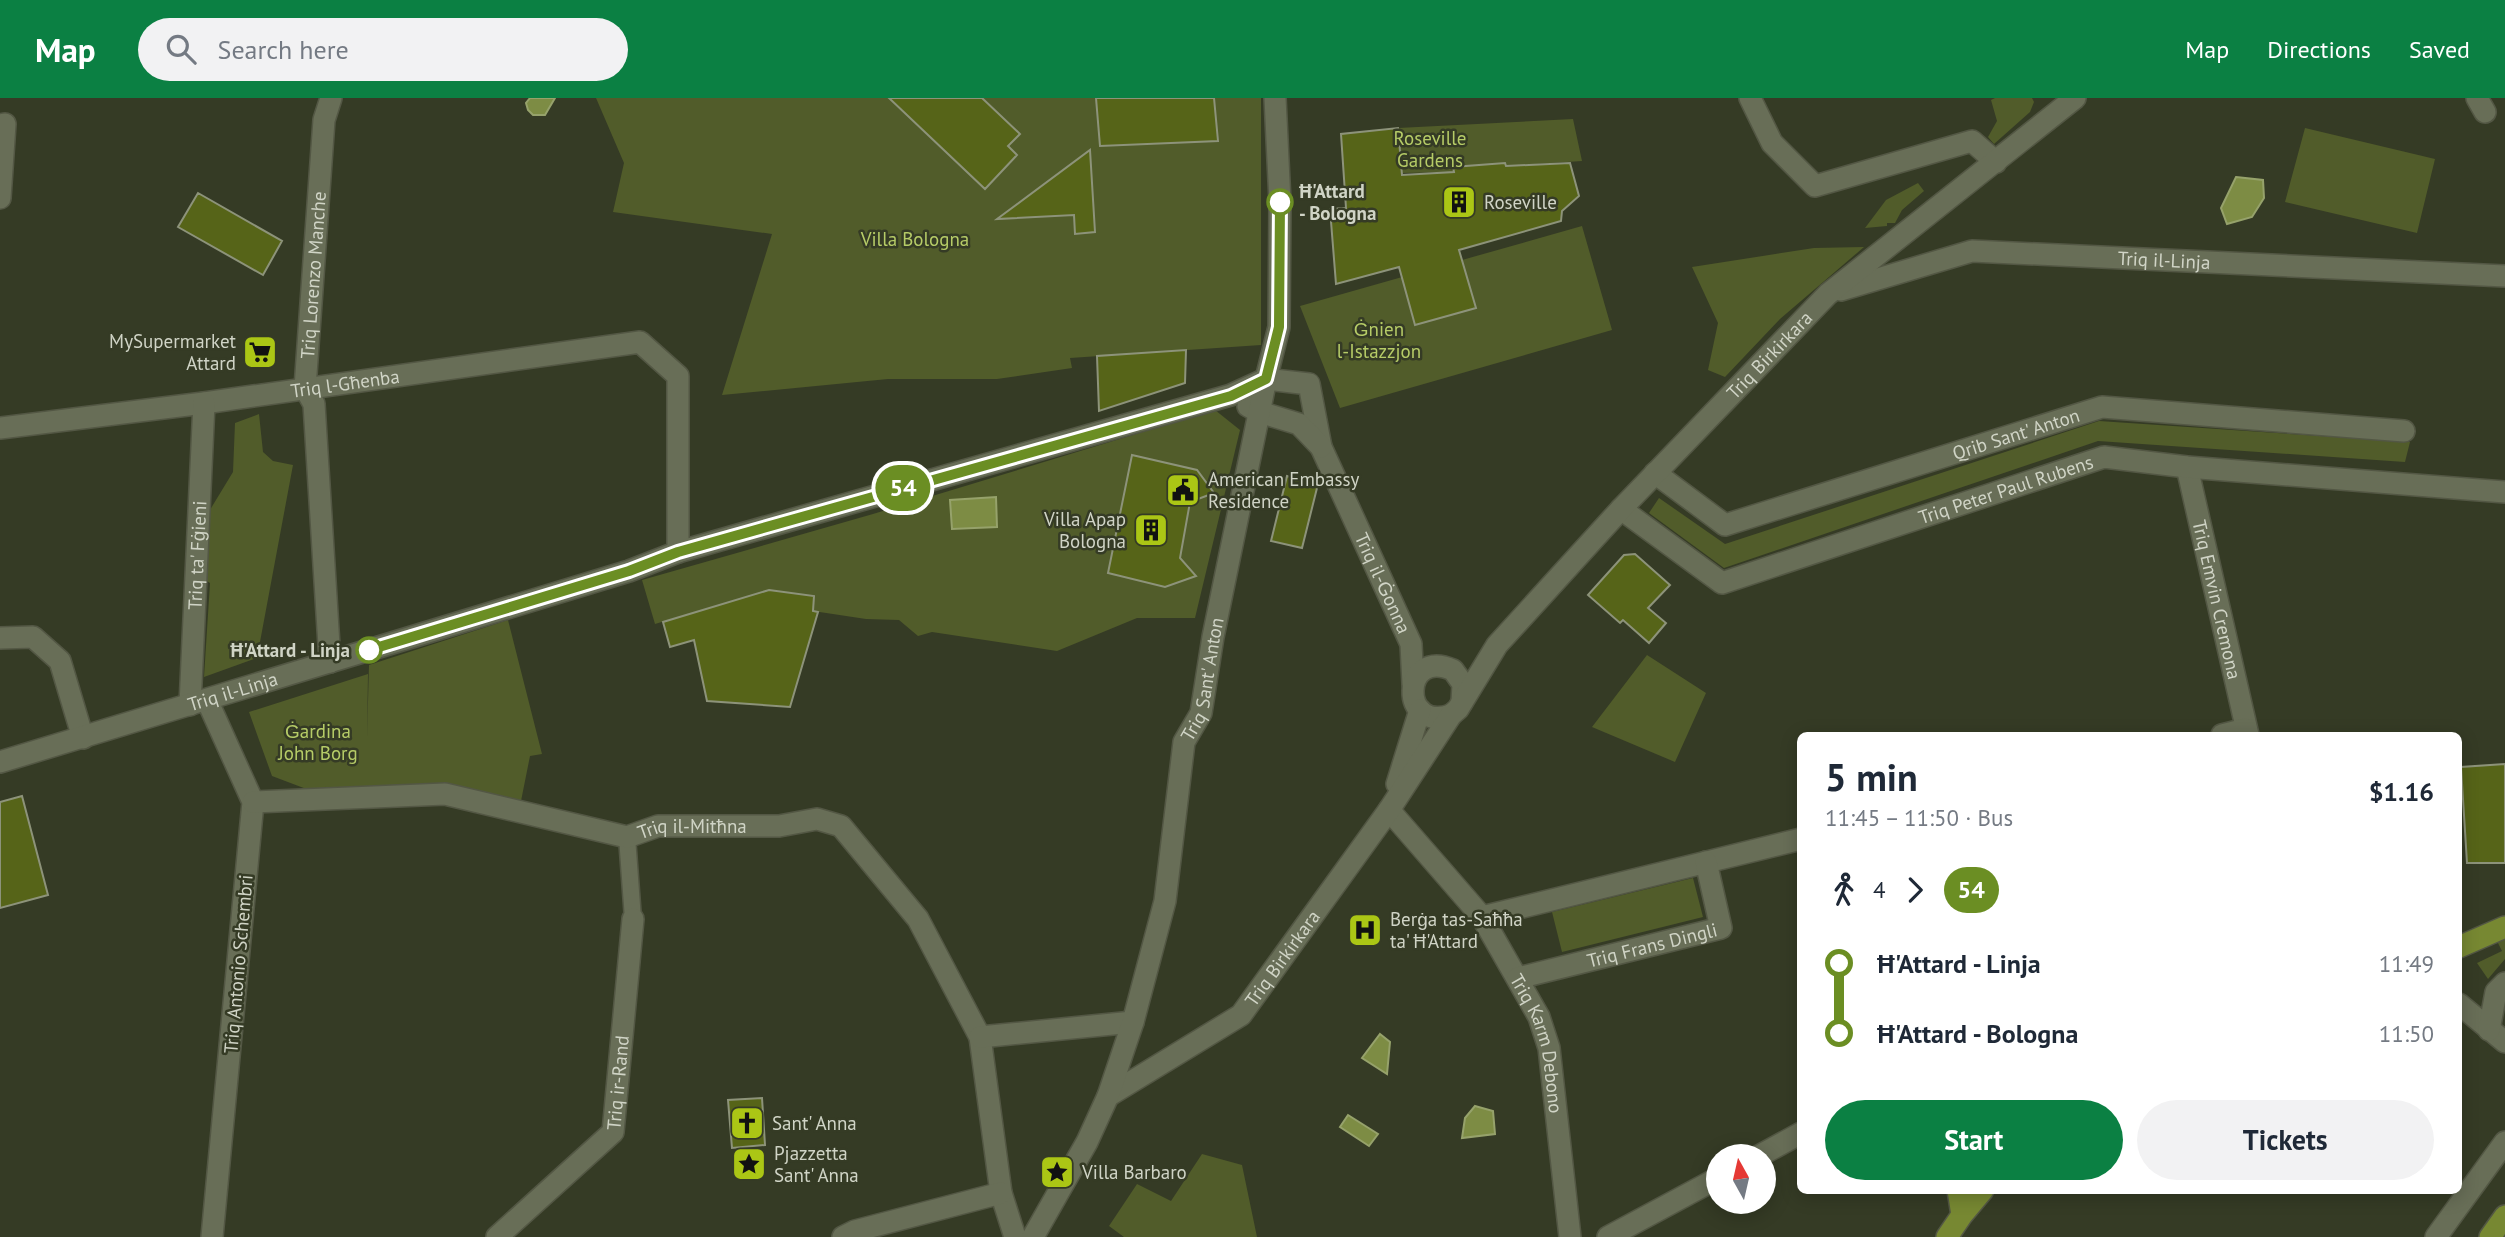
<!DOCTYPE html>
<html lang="en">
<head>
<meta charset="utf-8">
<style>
  body { margin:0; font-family:"PT Sans",sans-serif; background:#f2f2f3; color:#1f2937; height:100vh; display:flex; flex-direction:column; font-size:26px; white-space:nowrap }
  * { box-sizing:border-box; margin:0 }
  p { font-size:23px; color:#747a83 }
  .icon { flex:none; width:38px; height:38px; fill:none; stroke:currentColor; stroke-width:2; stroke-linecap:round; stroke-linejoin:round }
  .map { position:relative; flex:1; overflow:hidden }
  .drawer { position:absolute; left:1797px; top:634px; width:665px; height:462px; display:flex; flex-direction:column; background:#fff; border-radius:10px; box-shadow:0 4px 18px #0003 }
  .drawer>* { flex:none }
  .badge { padding:0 14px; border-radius:23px; font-size:24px; line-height:46px }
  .needle { width:46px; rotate:352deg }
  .buttons { position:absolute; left:1706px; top:1046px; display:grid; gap:14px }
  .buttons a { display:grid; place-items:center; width:70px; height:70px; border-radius:50%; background:#fff; box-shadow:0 4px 18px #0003; font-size:35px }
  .map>.badge { position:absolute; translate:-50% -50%; box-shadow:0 0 0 4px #fff }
  .legs { display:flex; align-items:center; gap:10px; height:77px; padding:0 28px; font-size:23px }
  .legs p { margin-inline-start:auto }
  .overview { display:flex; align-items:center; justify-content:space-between; height:119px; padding:0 28px }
  h1 { font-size:38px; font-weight:600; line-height:52px }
  .primary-button { display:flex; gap:14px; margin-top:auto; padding:14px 28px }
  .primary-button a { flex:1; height:80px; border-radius:42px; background:#0b8043; color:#fff; font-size:28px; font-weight:600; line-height:80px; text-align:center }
  .primary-button a+a { background:#f2f2f3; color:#1f2937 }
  ul { padding:0 28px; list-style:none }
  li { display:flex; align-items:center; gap:24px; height:70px; font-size:26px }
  li i { display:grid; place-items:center; width:10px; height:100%; margin:0 9px; background:currentColor }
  li i::after { content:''; width:18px; height:18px; margin:-9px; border:5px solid; border-radius:50%; background:#fff }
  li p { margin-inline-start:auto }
  li:first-child i { background:linear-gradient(#0000 50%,currentColor 0) }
  li:last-child i { background:linear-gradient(currentColor 50%,#0000 0) }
  header { display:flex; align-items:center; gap:42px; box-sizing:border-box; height:98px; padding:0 35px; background:#0b8043; color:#fff }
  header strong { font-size:33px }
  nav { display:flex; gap:38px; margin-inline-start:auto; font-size:24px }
  .search { width:490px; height:63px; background:#f2f2f3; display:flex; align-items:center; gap:18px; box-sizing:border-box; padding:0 24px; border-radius:38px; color:#747a83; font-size:26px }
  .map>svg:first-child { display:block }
  .green { fill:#515c2a }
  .water { fill:#7d8c44; stroke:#96a26b; stroke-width:2 }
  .building { fill:#566418; stroke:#8d937a; stroke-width:2 }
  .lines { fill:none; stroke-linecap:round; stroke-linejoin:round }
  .pedestrian-casing { stroke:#535744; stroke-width:19 }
  .minor-casing { stroke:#535744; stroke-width:24 }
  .trunk-casing { stroke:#535744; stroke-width:24 }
  .pedestrian { stroke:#686e57; stroke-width:16 }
  .minor { stroke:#686e57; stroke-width:21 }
  .trunk { stroke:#778832; stroke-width:21 }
  .line-1-casing { stroke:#fff; stroke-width:16 }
  .line-1 { stroke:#6b8e23; stroke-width:10 }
  .stop-1-dot { fill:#fff; stroke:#6b8e23; stroke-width:3.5 }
  .labels { text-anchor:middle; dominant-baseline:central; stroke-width:5; stroke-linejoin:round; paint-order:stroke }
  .park-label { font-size:19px; fill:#b6cc67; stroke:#353b25 }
  .stop-label { font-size:19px; font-weight:bold; fill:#d0d4c6; stroke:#353b25; text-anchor:start }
  .poi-label { font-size:19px; fill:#d0d4c6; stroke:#353b25; text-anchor:start }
  .street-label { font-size:19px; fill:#d0d4c6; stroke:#353b25 }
</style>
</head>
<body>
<header>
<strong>Map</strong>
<div class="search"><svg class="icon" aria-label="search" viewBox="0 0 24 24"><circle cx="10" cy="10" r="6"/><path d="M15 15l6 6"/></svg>Search here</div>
<nav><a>Map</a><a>Directions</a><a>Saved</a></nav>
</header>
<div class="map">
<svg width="2505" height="1139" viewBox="0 0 2505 1139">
  <rect width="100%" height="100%" fill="#353b25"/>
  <!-- green -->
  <path class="green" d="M596,0H1261V247L1070,260L1072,270L997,281H888L722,297L772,136L613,114L624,65Z
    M1995,0H2032L2034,4L2030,14L1994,46L1988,39L1997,23L1991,2Z
    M1573,21L1582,63L1506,68L1504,65L1454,74L1401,75L1398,30Z
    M2305,30L2435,61L2417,135L2285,104Z
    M1918,85L1924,93L1902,112L1895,125H1887V128L1865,130L1886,102Z
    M1582,128L1612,232L1340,310L1300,208Z
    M1864,149L1780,221L1725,279L1708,272L1718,225L1692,169L1814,150Z
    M1215,312L1240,332L1195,520H1137L1057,553L932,534L918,538L899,522L866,521L813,513L769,492L655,526L642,482L873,416Z
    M259,316L263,354L273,363L293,367L257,560L204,579L210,485L195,475L202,425L233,374L235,325Z
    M2099,323L2410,344L2405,364L2098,343L1724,470L1649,415L1659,400L1725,446Z
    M508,522L542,656L530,658L521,703L441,693L309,692L272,678L249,614L368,576L367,640L369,567Z
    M1647,557L1706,595L1675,664L1592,629Z
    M1693,780L1703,819L1562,854L1552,814Z
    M2505,838V861L2488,881L2477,865L2502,853L2496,841Z
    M1202,1056L1242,1067L1257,1139H1124L1109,1128L1137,1086L1171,1103Z"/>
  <!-- water -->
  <path class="water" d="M530,0H555L545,17H533L528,12L526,5Z
    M2236,79L2263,82L2264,100L2252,119L2227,126L2221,110Z
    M996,399L997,429L952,431L950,402Z
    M1380,936L1390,944L1387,976L1362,960Z
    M1475,1008L1493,1013L1495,1036L1462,1040L1465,1020Z
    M1348,1017L1378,1036L1369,1048L1340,1029Z"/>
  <!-- building -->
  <path class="building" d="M889,0H982L1020,36L1008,48L1017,57L985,91Z
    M1096,0H1214L1218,43L1100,48Z
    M1398,30L1402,77L1454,74L1453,69L1505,65L1506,68L1570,65L1579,98L1562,113L1561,123L1459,152L1476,210L1415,227L1399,169L1336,186L1330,111L1346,110L1341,36Z
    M1090,52L1095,134L1075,136L1074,117L997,121Z
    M198,95L282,143L263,177L178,129Z
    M1186,252L1185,285L1099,313L1097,258Z
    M1132,357L1197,372L1214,395L1190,404L1180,460L1196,478L1165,489L1108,475Z
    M1287,378L1318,386L1302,450L1271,443Z
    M1635,456L1670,487L1648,510L1666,525L1649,545L1623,522L1620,525L1588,497L1624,457Z
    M769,492L814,498L813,513L818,514L790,609L707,603L694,542L670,549L663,524Z
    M2505,666V765H2467L2461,669Z
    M22,698L48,797L0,810V704Z
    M762,1000L765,1047L732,1050L728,1002Z"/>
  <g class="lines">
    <!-- pedestrian casing -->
    <g class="pedestrian-casing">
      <path id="pedestrian" d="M627,739L633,821"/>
    </g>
    <!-- minor casing -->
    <g class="minor-casing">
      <g id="minor">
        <path d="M1750,0L1772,45L1815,88L1972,43L1996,64"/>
        <path d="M2477,0L2485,14"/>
        <path d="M0,27L5,26L0,100"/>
        <path id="s1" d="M1841,192L1972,153L2505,178"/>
        <path id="s2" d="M1266,281L1309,286L1321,349L1411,546L1413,586"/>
        <path d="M1248,308L1259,314L1299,326L1321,349"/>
        <path id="s3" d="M0,330L204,305L640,244L678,278V454"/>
        <path id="s4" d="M2187,369L2248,637"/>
        <path id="s5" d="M1655,375L1725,427L2102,309L2404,333"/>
        <path id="s6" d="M1621,411L1722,485L2104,359L2187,369L2505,394"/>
        <path d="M0,540L33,539L60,563L83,640"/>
        <path id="s7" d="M330,564L314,306L305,290L324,22L331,0"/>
        <path d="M207,602L253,704L212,1139"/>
        <path id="s8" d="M190,607L204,305"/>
        <path d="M1451,617C1399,635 1401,549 1453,572L1463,586L1462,604"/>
        <path d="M2222,637L2246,631"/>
        <path id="s9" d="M0,664L629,473L678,454L1231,297L1266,281"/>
        <path d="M1397,686L1420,612"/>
        <path id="s10" d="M253,704L445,696L627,739L658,728H779L817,721L841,728L918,821L980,939L1001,1095L1015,1139"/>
        <path id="s11" d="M1389,712L1482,819L1539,919L1549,950L1570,1139"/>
        <path d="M1482,819L1801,741"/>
        <path id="s12" d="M1518,880L1721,830L1706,764"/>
        <path d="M2459,906L2505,944"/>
        <path d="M2489,932L2496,894L2505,885"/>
        <path d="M980,939L1133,924"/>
        <path id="s13" d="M1108,998L1241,917L1389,712L1451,617L1458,611L1497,547L1621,411L1828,196L2075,0"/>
        <path d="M1757,1059L1801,1035"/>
        <path id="s14" d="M497,1139L613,1034L633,821"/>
        <path d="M843,1139L855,1133L1001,1095"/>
        <path id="s15" d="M1033,1139L1087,1044L1108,998L1133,924L1165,803L1184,644L1201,615L1213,539L1266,281L1279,229L1280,104L1275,0"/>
        <path d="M1608,1139L1718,1080"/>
        <path d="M2436,1139L2505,1044"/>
      </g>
    </g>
    <!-- trunk casing -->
    <g class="trunk-casing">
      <path id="trunk" d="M2459,849L2505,829
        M1958,1092L1962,1117
        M1947,1139L1962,1117L1983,1092
        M2490,1139L2505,1118"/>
    </g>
    <!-- pedestrian -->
    <use href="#pedestrian" class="pedestrian"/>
    <!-- minor -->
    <use href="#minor" class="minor"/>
    <!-- trunk -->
    <use href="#trunk" class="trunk"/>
  </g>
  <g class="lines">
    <!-- line-1 casing -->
    <g class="line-1-casing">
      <path id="line-1" d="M369,552L629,473L678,454L1231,298L1266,281L1279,229L1280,104"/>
    </g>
    <!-- line-1 -->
    <use href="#line-1" class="line-1"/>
  </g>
  <!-- icons -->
  <defs>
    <g id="building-square" transform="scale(1.75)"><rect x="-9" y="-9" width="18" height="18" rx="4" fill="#abc615" stroke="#353b25"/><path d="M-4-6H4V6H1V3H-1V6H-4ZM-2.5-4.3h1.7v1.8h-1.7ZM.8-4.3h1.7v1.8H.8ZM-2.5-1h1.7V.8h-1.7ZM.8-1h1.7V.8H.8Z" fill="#111"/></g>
    <g id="supermarket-square" transform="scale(1.75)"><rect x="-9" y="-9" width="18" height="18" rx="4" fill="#abc615" stroke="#353b25"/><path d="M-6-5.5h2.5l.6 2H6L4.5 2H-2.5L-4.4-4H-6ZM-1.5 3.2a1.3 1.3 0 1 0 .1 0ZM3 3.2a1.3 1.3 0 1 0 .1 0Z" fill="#111"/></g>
    <g id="civic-square" transform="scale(1.75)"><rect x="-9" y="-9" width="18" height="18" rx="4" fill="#abc615" stroke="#353b25"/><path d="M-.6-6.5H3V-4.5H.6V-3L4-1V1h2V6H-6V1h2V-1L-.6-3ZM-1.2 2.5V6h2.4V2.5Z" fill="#111"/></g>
    <g id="hospital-square" transform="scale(1.75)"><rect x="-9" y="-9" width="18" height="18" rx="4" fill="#abc615" stroke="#353b25"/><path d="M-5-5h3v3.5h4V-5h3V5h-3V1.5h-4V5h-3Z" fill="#111"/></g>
    <g id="church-square" transform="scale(1.75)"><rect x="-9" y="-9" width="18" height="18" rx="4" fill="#abc615" stroke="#353b25"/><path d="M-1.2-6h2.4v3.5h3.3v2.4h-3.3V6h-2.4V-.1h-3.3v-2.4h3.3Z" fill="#111"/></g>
    <g id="sight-square" transform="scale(1.75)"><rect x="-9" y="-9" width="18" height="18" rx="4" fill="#abc615" stroke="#353b25"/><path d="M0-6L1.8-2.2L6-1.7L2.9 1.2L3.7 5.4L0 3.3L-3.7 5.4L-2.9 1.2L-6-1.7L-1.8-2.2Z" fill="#111"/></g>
  </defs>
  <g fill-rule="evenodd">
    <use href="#building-square" x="1459" y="104"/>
    <use href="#supermarket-square" x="260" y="254"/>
    <use href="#civic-square" x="1183" y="392"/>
    <use href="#building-square" x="1151" y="432"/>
    <use href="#hospital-square" x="1365" y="832"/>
    <use href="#church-square" x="747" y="1025"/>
    <use href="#sight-square" x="749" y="1066"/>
    <use href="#sight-square" x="1057" y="1074"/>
  </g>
  <!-- markers -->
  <g class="stop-1-dot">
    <circle cx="1280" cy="104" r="12"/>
    <circle cx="369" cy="552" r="12"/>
  </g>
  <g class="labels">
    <!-- park labels -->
    <g class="park-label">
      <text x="1430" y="40">Roseville<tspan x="1430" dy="22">Gardens</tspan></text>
      <text x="915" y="141">Villa Bologna</text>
      <text x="1379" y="231">Ġnien<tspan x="1379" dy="22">l-Istazzjon</tspan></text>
      <text x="318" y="633">Ġardina<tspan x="318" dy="22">John Borg</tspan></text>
    </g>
    <!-- stop labels -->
    <g class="stop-label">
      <text x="1299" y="93">Ħ'Attard<tspan x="1299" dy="22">- Bologna</tspan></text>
      <text x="350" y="552" text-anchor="end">Ħ'Attard - Linja</text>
    </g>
    <!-- poi labels -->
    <g class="poi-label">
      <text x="1484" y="104">Roseville</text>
      <text x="236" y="243" text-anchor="end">MySupermarket<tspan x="236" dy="22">Attard</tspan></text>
      <text x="1208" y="381">American Embassy<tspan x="1208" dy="22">Residence</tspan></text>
      <text x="1126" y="421" text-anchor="end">Villa Apap<tspan x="1126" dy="22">Bologna</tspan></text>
      <text x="1390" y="821">Berġa tas-Saħħa<tspan x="1390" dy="22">ta' Ħ'Attard</tspan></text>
      <text x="772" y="1025">Sant' Anna</text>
      <text x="774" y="1055">Pjazzetta<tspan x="774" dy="22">Sant' Anna</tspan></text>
      <text x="1082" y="1074">Villa Barbaro</text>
    </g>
    <!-- street labels -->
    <g class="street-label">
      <text stroke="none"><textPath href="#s1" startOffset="329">Triq il-Linja</textPath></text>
      <text stroke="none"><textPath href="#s7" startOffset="390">Triq Lorenzo Manche</textPath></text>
      <text stroke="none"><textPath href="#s13" startOffset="1004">Triq Birkirkara</textPath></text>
      <text stroke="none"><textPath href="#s3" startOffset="348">Triq l-Għenba</textPath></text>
      <text stroke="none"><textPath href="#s5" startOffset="392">Qrib Sant' Anton</textPath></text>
      <text stroke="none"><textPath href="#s6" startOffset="424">Triq Peter Paul Rubens</textPath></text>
      <text stroke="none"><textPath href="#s8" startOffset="150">Triq ta' Fġieni</textPath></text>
      <text stroke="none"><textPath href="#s2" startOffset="257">Triq il-Ġonna</textPath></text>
      <text stroke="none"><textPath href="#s4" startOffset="136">Triq Emvin Cremona</textPath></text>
      <text stroke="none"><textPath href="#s15" startOffset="590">Triq Sant' Anton</textPath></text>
      <text stroke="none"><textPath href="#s9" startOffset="243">Triq il-Linja</textPath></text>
      <text stroke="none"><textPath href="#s10" startOffset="446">Triq il-Mitħna</textPath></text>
      <text stroke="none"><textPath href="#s12" startOffset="138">Triq Frans Dingli</textPath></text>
      <text stroke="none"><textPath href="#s13" startOffset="226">Triq Birkirkara</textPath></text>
      <text transform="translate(238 866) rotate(-85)">Triq Antonio Schembri</text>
      <text stroke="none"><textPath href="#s11" startOffset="282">Triq Karm Debono</textPath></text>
      <text stroke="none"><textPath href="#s14" startOffset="206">Triq ir-Rand</textPath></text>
    </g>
  </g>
</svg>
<div class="buttons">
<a><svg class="needle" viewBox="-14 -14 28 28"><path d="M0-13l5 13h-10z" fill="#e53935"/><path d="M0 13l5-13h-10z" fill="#747a83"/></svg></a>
</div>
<b class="badge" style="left:903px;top:390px;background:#6b8e23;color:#fff">54</b>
<section class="drawer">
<div class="overview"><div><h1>5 min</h1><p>11:45 – 11:50 · Bus</p></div><b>$1.16</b></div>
<div class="legs"><svg class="icon" aria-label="walk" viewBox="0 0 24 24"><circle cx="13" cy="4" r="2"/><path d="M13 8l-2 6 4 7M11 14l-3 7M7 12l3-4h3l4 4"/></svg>4<svg class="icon" aria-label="forward" viewBox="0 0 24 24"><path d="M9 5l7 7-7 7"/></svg><b class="badge" style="background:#6b8e23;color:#fff">54</b></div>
<ul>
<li><i style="color:#6b8e23"></i><b>Ħ'Attard - Linja</b><p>11:49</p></li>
<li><i style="color:#6b8e23"></i><b>Ħ'Attard - Bologna</b><p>11:50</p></li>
</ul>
<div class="primary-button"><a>Start</a><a>Tickets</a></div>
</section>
</div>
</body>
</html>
